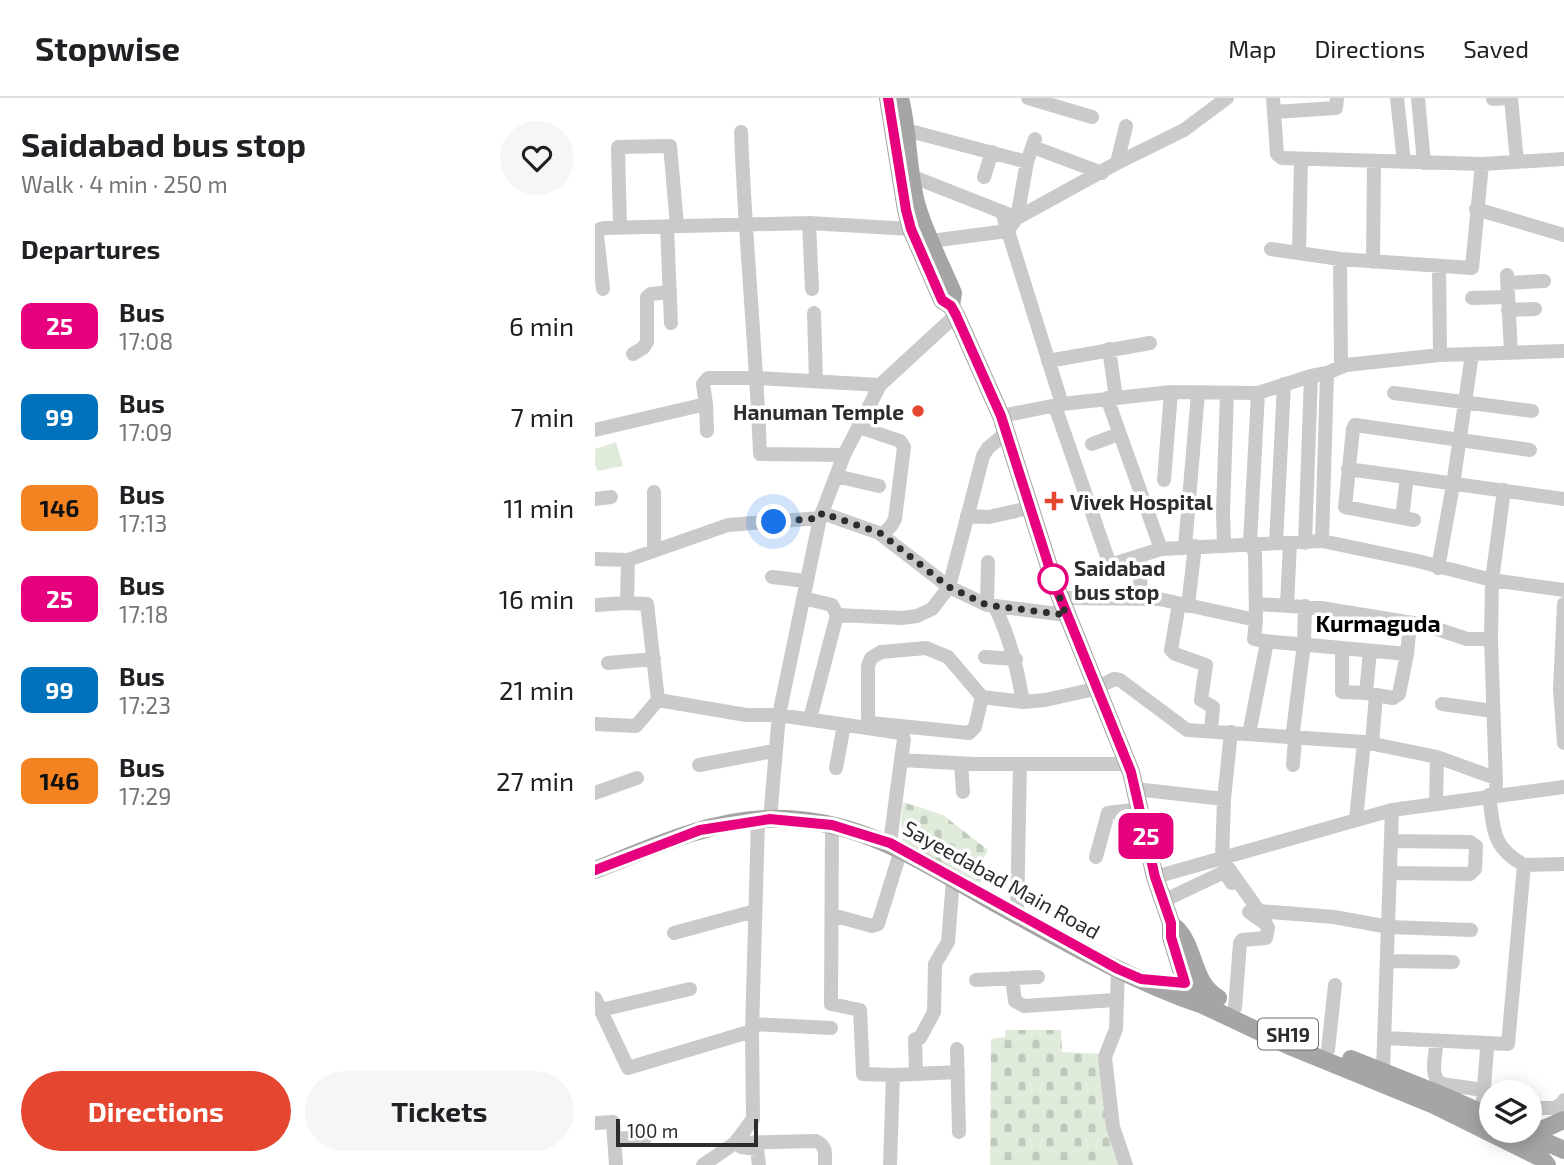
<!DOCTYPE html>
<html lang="en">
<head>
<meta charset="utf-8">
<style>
  body { margin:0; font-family:"Exo 2",sans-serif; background:#f6f6f6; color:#202124; height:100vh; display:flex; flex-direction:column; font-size:26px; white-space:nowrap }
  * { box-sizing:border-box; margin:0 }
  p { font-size:23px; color:#757577 }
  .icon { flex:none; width:38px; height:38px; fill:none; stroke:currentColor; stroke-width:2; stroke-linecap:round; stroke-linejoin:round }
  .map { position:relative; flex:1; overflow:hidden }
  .sheet { display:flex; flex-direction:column; background:#fff; width:595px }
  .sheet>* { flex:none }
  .badge { padding:0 14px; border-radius:10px; font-size:24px; line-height:46px }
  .fabs { position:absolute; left:884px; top:982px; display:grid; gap:14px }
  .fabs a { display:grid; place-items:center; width:63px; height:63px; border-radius:50%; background:#fff; box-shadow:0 4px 18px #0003; font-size:35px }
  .scale { position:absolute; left:21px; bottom:18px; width:142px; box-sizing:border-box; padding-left:7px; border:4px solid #2d2d2d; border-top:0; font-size:19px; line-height:24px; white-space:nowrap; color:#2d2d2d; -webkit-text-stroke:5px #fff; paint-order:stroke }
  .you { position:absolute; width:35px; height:35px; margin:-18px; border:5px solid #fff; border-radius:50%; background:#1a73e8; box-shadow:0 0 0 10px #1a73e833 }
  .map>.badge { position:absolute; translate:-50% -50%; box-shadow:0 0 0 4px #fff }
  h2 { padding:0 21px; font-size:26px; line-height:63px }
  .round { display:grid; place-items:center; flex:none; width:74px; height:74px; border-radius:37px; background:#f6f6f6 }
  .summary { display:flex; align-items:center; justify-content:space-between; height:119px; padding:0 21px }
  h1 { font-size:33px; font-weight:700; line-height:52px }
  .button { display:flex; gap:14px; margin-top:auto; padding:14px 21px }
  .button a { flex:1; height:80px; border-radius:42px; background:#e44630; color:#fff; font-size:28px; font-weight:700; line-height:80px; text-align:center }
  .button a+a { background:#f6f6f6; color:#202124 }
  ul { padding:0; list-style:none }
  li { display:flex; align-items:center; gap:21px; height:91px; padding:0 21px }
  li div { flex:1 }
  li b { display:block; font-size:26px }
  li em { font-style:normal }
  li .badge { min-width:77px; font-weight:700; text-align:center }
  header { display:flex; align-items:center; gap:42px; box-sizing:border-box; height:98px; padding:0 35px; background:#fff; border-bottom:2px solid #e0e0e0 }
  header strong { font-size:33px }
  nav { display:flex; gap:38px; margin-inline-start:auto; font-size:24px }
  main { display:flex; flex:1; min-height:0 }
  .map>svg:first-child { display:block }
  .cemetery { fill:url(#cemetery-stones) }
  .park { fill:#e0ebdb }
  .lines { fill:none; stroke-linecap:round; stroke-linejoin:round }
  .minor { stroke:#cacaca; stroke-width:14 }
  .major { stroke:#a5a5a5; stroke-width:18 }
  .line-casing { stroke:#fff; stroke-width:16 }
  .line { stroke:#e6007e; stroke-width:10 }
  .walk { stroke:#2d2d2d; stroke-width:7; stroke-dasharray:0 12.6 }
  .poi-dot { fill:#e44630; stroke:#fff; stroke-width:2.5 }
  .stop-dot { fill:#fff; stroke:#e6007e; stroke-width:3.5 }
  .labels { text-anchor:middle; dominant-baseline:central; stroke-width:7; stroke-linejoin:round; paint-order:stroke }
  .shield { fill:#fff; stroke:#6c6c6c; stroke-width:2 }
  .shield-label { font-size:19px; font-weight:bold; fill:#2d2d2d }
  .poi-label { font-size:21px; font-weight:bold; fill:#2d2d2d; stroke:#fff; text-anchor:end }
  .stop-label { font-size:21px; font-weight:bold; fill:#2d2d2d; stroke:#fff; text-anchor:start }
  .street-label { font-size:21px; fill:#2d2d2d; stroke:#fff }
  .neighbourhood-label { font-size:23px; font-weight:bold; fill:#000; stroke:#fff }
</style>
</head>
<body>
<header>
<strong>Stopwise</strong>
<nav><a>Map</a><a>Directions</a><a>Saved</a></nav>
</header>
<main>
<section class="sheet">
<div class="summary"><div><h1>Saidabad bus stop</h1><p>Walk · 4 min · 250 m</p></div><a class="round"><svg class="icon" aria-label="heart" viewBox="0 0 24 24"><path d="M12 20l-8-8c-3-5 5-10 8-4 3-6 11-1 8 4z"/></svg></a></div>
<h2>Departures</h2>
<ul>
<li><span class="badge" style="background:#e6007e;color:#fff">25</span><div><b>Bus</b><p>17:08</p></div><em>6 min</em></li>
<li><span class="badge" style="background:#0072bc;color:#fff">99</span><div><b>Bus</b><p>17:09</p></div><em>7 min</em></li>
<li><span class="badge" style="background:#f58220;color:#111">146</span><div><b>Bus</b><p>17:13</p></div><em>11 min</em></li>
<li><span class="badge" style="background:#e6007e;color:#fff">25</span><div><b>Bus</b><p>17:18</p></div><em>16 min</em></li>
<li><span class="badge" style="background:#0072bc;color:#fff">99</span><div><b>Bus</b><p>17:23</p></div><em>21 min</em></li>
<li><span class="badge" style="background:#f58220;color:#111">146</span><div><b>Bus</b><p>17:29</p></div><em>27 min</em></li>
</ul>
<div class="button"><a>Directions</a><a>Tickets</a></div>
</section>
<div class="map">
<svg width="969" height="1067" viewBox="0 0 969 1067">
  <defs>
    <pattern id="cemetery-stones" width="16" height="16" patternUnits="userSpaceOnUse" patternTransform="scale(1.75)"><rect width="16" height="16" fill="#e0ebdb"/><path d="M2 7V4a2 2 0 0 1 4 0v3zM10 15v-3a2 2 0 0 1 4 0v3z" fill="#c0cabc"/></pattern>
  </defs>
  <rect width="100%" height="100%" fill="#fff"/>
  <!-- cemetery -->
  <path class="cemetery" d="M308,704L348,717L393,752L381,775L388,779L385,786L308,745L306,725Z
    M410,932H466L467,954L507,956L528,1067H395L396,941L410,939Z"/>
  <!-- park -->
  <path class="park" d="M21,344L28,368L3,373L0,367V351Z"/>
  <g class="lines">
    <!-- minor -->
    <path class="minor" d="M433,0L497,19
      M678,0L682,56L687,60L887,66L969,61
      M802,0L809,64
      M823,0L829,65
      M916,0L922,64
      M898,1L911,0
      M679,14L741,10L742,0
      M301,33L311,32L432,64
      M146,34C150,141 161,249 165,356L249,357
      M438,49L507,75
      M522,65L531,28
      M316,78L415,117
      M389,79L397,54
      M881,111L969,137
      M407,114L467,306
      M422,120L432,64L440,41
      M214,125L217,191
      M72,128L76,225
      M25,129L23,49L75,48L82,127
      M336,143L412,133L422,120L522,65L589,32L632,0
      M676,151L745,161L877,170L887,66
      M704,155L706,61
      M745,161L746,268
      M778,164L779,64
      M844,169L845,257
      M912,177L916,255
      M912,185L949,183
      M8,191L2,137L5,131L9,130L214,125L316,131
      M877,200L913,199
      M913,212L940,211
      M219,215L221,283
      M514,251L521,300
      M38,256L48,250L52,244V199L56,196L75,194
      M453,263L555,245
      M663,295L655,445L660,455L661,522L659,541C677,545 695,545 714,547C746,550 779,553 812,556L804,596L798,600L771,595L747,594V550
      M799,295L937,313
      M512,300L566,451
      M111,306L108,286L113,280H162L285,287
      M460,308L515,467L566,451L727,443L823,463L897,482L969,492
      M406,318L467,306L576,294L663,295L716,278L732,275L751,267L845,257L969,253
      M264,329L305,343L309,349L300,421L296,428L287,437
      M0,332L111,306L112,333
      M497,346L524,336
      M753,371L969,401
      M241,378L284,388
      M569,382L576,294
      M59,394V453
      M0,401L16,399
      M227,415L284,435L354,489L392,507L471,517
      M372,418L394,419L434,410
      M807,420L812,379
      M819,422L750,409L758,331L760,327L935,352
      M727,443L732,275
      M681,445L689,286
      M710,445L716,278
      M629,447L628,414L632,295
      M590,449L603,295
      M0,461L33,462L133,427L225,420L249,357L285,287L361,217
      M33,462L32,505L52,506L63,602
      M843,470L858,387L877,256
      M177,479L211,483
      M208,500L237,507L242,517L307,520L322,518L337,511L354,489L388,358L393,350L411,335
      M465,500L564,501L661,522
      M545,501L546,457
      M584,506L576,552L580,556L611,567L606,602L618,609L616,633
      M661,506L726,510L830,527L872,541H896
      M969,506L965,591L969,645
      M0,507L32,505
      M392,507L393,464
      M692,507L695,445
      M593,508L600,448
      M400,509C415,540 422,570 428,604
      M812,556L815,525
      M390,559L421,561
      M13,565L59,561
      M771,595L775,553
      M387,599L380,629L374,635L276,625L273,621V568L276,560L286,554L331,550L353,559L387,599L428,604L450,602L500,591L519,581L525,582L592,632L769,644L842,659L900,680
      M847,606L898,613
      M215,621L242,517
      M0,626L41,628L63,602L151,617H184L306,635L309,641L306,662L379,666H532
      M636,634L629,701L627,761L664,813L739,819L794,829L876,832
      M654,636L672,544
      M697,641L709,546L710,508
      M777,646L781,597
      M366,665L368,694
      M104,667L179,653
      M698,667L700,641
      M241,670L249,627
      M901,687L896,541L897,482L909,392
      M540,691L629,701
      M0,695L42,680
      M841,705L842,659
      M175,721L184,617L225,420
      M761,721L769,644
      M237,727L236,906L265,912L268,976L298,977L295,1067
      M295,745L306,662
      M501,759L513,715L545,711
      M929,767L969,766
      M796,775L875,776L880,771L881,748L875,744L797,743
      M560,779L797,712L969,689
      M568,803L627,775L631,776L637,785
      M237,817L277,828L283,826L306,752
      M422,817L425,666
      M79,835L160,813
      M793,863L858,864
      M523,871L521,931L510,959L518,1029L531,1067
      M417,880L420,903L429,908L520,902
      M381,882L443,879
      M0,900L33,970L157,933
      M640,910L645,845L647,842L671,840L673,830L671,826L654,814
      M6,912L95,891
      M157,926L236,930
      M790,940L913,946L929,767C896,749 899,731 894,697
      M841,948C840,961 835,978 846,986L889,992
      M362,951L364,1034
      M733,952L740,887
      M788,973L797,712
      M321,976L320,941L325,940L339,914L340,866L353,844L358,781
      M298,977L363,974
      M934,1010H960L968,1005L969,1002
      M887,1015L892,951
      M0,1025L18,1024L21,1067
      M19,1041L51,1039
      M140,1045L221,1043C232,1048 230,1056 230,1067
      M146,1049L162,1051L164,1067
      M108,1067L140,1045L158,1021L157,933L163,722"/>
    <!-- major -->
    <path class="major" d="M293,0L311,112L316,131L347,202L356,208L361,217L406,318L459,484L536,674L560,779L576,825V839L590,885L596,895L608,907L697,949L839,1007L946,1060L952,1067
      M305,0C314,36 312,73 322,108C331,138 346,167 358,195L356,208
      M0,772C55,750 112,723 172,721C262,718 324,762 398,804C465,841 534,882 608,907L607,897L616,896
      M581,830C601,850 596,884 623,900
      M756,961L844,996L896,1019
      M924,1032L969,1052
      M929,1035L951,1030L969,1022"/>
  </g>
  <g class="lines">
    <!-- line casing -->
    <g class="line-casing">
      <path id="line" d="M0,772L105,732L175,721L237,727L295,745L523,871L546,881L590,885L576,839V825L560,779L536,674L459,484L406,318L361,217L356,208L347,202L316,131L311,112L293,0"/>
    </g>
    <!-- line -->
    <use href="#line" class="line"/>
    <!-- walk -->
    <path class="walk" d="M179,424L225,420L227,415L285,435L354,489L392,507L471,517L458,481"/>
  </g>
  <!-- markers -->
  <g class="poi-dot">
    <circle cx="323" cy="313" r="7"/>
    <path d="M455.5 392.5h7v7h7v7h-7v7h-7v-7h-7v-7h7z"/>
  </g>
  <circle class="stop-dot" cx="458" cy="481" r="14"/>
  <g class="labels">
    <!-- shield labels -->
    <rect class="shield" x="663" y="920.5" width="60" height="31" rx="5"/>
    <g class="shield-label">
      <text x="693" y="936">SH19</text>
    </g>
    <!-- poi labels -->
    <g class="poi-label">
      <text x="309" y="313">Hanuman Temple</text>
      <text x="475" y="403" text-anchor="start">Vivek Hospital</text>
    </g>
    <!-- stop labels -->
    <g class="stop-label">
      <text x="479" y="469">Saidabad<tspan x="479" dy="24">bus stop</tspan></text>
    </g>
    <!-- street labels -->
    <g class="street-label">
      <text transform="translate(407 781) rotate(29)">Sayeedabad Main Road</text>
    </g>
    <!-- neighbourhood labels -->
    <g class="neighbourhood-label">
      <text x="783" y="525">Kurmaguda</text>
    </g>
  </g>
</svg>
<div class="fabs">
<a><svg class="icon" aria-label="layers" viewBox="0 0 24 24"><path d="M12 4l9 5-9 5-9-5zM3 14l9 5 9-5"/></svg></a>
</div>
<div class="scale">100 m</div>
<div class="you" style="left:179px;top:424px"></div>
<b class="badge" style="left:551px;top:738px;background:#e6007e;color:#fff">25</b>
</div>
</main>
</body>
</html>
